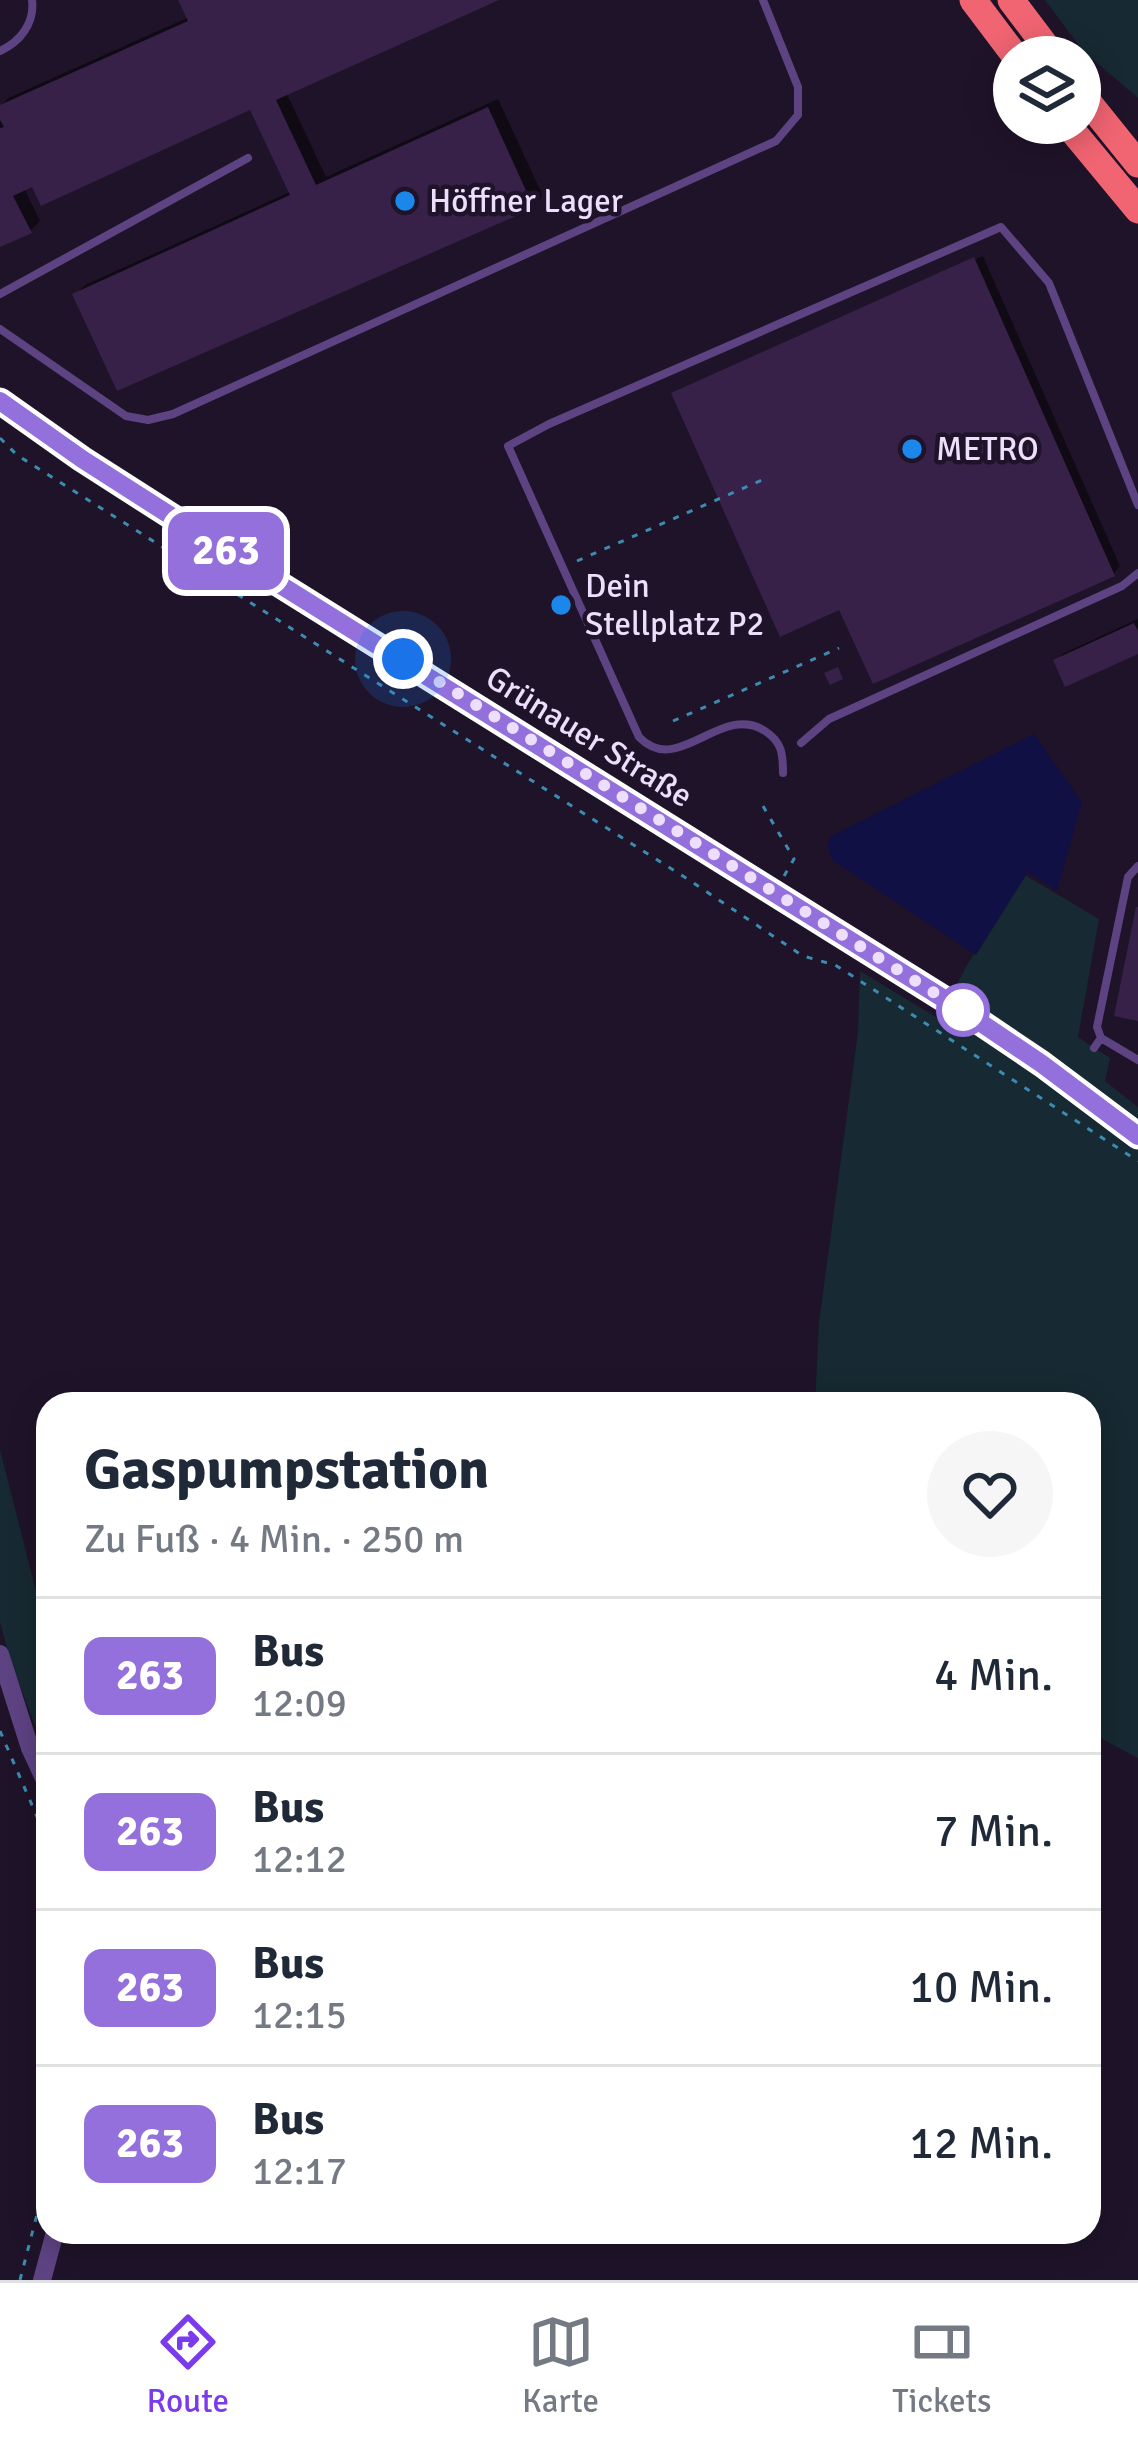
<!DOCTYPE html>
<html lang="de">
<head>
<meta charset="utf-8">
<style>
  body { margin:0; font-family:Signika,sans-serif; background:#f6f6f7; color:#1f2937; height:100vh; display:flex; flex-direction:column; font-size:45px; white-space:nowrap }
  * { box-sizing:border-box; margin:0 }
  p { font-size:39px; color:#747a83 }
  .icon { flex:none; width:66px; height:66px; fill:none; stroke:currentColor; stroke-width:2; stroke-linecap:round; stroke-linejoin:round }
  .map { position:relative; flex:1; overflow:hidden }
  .drawer { position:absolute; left:36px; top:1392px; width:1065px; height:852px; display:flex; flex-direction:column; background:#fff; border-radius:36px; box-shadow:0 6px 30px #0003 }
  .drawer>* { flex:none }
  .badge { padding:0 24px; border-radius:18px; font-size:42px; line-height:78px }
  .buttons { position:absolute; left:993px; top:36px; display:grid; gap:24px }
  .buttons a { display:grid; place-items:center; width:108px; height:108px; border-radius:50%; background:#fff; box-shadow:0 6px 30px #0003; font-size:60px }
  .you { position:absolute; width:60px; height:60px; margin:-30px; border:9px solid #fff; border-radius:50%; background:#1a73e8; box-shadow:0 0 0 18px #1a73e833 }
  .map>.badge { position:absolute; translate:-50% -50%; box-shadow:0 0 0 6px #fff }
  .round { display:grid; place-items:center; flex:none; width:126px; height:126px; border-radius:63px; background:#f6f6f7 }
  .head { display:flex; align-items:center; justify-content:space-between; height:204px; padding:0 48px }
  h1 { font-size:57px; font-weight:700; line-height:90px }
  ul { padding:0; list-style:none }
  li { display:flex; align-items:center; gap:36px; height:156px; padding:0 48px; border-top:3px solid #e0e1e3 }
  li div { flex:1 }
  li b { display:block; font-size:45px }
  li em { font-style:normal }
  li .badge { min-width:132px; font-weight:700; text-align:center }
  .tab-bar { display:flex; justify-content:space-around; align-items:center; height:168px; border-top:3px solid #e0e1e3; background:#fff; font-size:33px; color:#747a83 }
  .tab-bar a { display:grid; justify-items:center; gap:6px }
  .tab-bar .selected { color:#7c3aed }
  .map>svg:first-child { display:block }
  .green { fill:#172932 }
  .water { fill:#111045 }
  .shadow { fill:#0007 }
  .building { fill:#382148 }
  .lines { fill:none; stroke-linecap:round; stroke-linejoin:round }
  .path { stroke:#3c8cb2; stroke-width:3; stroke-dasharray:6 9; stroke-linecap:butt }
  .service { stroke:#5e4383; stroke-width:8 }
  .tertiary { stroke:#5e4383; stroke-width:18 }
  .secondary { stroke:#ae7ef3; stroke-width:21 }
  .motorway { stroke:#f16472; stroke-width:27 }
  .line-casing { stroke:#fff; stroke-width:27 }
  .line { stroke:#9370db; stroke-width:18 }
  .walk { stroke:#eddefc; stroke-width:12; stroke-dasharray:0 21.6 }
  .poi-dot { fill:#1c87ea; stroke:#1f1329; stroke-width:4.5 }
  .stop-dot { fill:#fff; stroke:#9370db; stroke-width:6 }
  .labels { text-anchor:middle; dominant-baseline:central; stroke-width:9; stroke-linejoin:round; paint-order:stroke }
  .poi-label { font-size:33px; fill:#eddefc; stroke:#1f1329; text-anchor:start }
  .street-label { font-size:33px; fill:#eddefc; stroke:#1f1329 }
</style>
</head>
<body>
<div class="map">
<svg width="1138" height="2280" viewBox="0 0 1138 2280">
  <rect width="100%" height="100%" fill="#1f1329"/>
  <!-- green -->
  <path class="green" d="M1045,0H1138V98L1083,51Z
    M1023,874L1099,919L1078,1037L1110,1058L1105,1081L1138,1107V1758L1089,1732V1404H815L819,1323L858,1032L860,971L939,1019L966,967Z
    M0,1450L48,1638V1759L11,1663L0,1622Z"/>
  <!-- water -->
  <path class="water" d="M1034,734L1082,802L1057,891L1028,872L976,955L832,860L828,847L830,837Z"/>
  <!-- shadow -->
  <path class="shadow" d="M182,0H492L286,92L326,177L498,99L543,196L533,206L75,295L85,285L292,191L252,106L24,188L40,221L30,231L0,244V106L8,98L189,17Z
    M983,256L1120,566L1113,574L840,604L733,366Z
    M1138,619V651L1056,661L1064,653Z"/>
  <!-- building -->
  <path class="building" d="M178,0H499L276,100L316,185L488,107L534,208L117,391L72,294L290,195L250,110L41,206L32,187L13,196L32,233L0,247V128L4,127L0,120V105L188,21Z
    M974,257L1115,576L873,684L839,610L780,637L671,393Z
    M1134,623L1138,631V654L1065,687L1053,660Z
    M838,667L843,679L830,685L824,673Z
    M1136,907H1138V1021L1114,1016Z"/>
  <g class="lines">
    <!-- path -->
    <path class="path" d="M0,438L17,455L689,880L803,956L835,965L854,977L1138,1161
      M577,561L762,480
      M673,721L839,648
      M763,806L794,859L784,876
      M0,1731L48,1842
      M20,2280L48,2172"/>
    <!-- service -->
    <path class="service" d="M0,51C20,42 35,23 32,0
      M0,294L248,158
      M0,329L126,416L148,420L173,414L776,141L798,115V87L763,0
      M801,743L829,719L1122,586L1138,573
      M783,773C783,754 782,742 765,731C721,702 678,778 639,737L508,446L549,424L1001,227L1049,283L1138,505
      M1101,1038L1138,1060
      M1094,1048L1101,1038L1097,1027L1128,877L1138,866"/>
    <!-- tertiary -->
    <path class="tertiary" d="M0,1654L30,1748L48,1787
      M42,2280L55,2232"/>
    <!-- secondary -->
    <path class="secondary" d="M0,401L82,459L207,539L965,1012L1012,1042L1138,1136"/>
    <!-- motorway -->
    <path class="motorway" d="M973,0L1016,57
      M1011,0L1054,57
      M1080,92L1138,164
      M1066,123L1138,210"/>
  </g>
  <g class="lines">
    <!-- line casing -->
    <g class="line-casing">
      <path id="line" d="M0,401L82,459L207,539L965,1012L1042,1064L1138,1136"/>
    </g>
    <!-- line -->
    <use href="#line" class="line"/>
    <!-- walk -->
    <path class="walk" d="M403,659L965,1012L963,1010"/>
  </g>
  <!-- markers -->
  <g class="poi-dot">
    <circle cx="405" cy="201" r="12"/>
    <circle cx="912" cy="449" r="12"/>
    <circle cx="561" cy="605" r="12"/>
  </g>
  <circle class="stop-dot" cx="963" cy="1010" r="24"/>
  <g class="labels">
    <!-- poi labels -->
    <g class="poi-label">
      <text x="429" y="201">Höffner Lager</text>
      <text x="936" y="449">METRO</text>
      <text x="585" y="586">Dein<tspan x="585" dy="38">Stellplatz P2</tspan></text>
    </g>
    <!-- street labels -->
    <g class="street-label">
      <text transform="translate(589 737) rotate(32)">Grünauer Straße</text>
    </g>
  </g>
</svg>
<div class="buttons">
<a><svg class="icon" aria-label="layers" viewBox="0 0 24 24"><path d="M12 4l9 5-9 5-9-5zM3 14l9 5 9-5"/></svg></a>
</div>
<div class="you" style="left:403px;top:659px"></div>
<b class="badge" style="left:226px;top:551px;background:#9370db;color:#fff">263</b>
<section class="drawer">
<div class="head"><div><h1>Gaspumpstation</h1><p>Zu Fuß · 4 Min. · 250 m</p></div><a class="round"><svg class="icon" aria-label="heart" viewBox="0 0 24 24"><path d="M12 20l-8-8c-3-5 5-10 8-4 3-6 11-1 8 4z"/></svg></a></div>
<ul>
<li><span class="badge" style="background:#9370db;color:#fff">263</span><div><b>Bus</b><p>12:09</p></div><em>4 Min.</em></li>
<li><span class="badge" style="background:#9370db;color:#fff">263</span><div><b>Bus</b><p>12:12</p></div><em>7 Min.</em></li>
<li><span class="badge" style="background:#9370db;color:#fff">263</span><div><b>Bus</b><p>12:15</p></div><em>10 Min.</em></li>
<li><span class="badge" style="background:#9370db;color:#fff">263</span><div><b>Bus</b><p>12:17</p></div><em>12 Min.</em></li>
</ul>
</section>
</div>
<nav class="tab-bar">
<a class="selected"><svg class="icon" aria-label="directions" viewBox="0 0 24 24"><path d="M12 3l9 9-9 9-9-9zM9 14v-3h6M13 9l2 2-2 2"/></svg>Route</a>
<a><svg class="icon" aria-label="map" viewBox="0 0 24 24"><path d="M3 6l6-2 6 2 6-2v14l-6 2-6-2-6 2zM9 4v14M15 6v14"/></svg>Karte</a>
<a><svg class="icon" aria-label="tickets" viewBox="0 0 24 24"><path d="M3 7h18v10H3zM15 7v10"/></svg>Tickets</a>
</nav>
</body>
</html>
